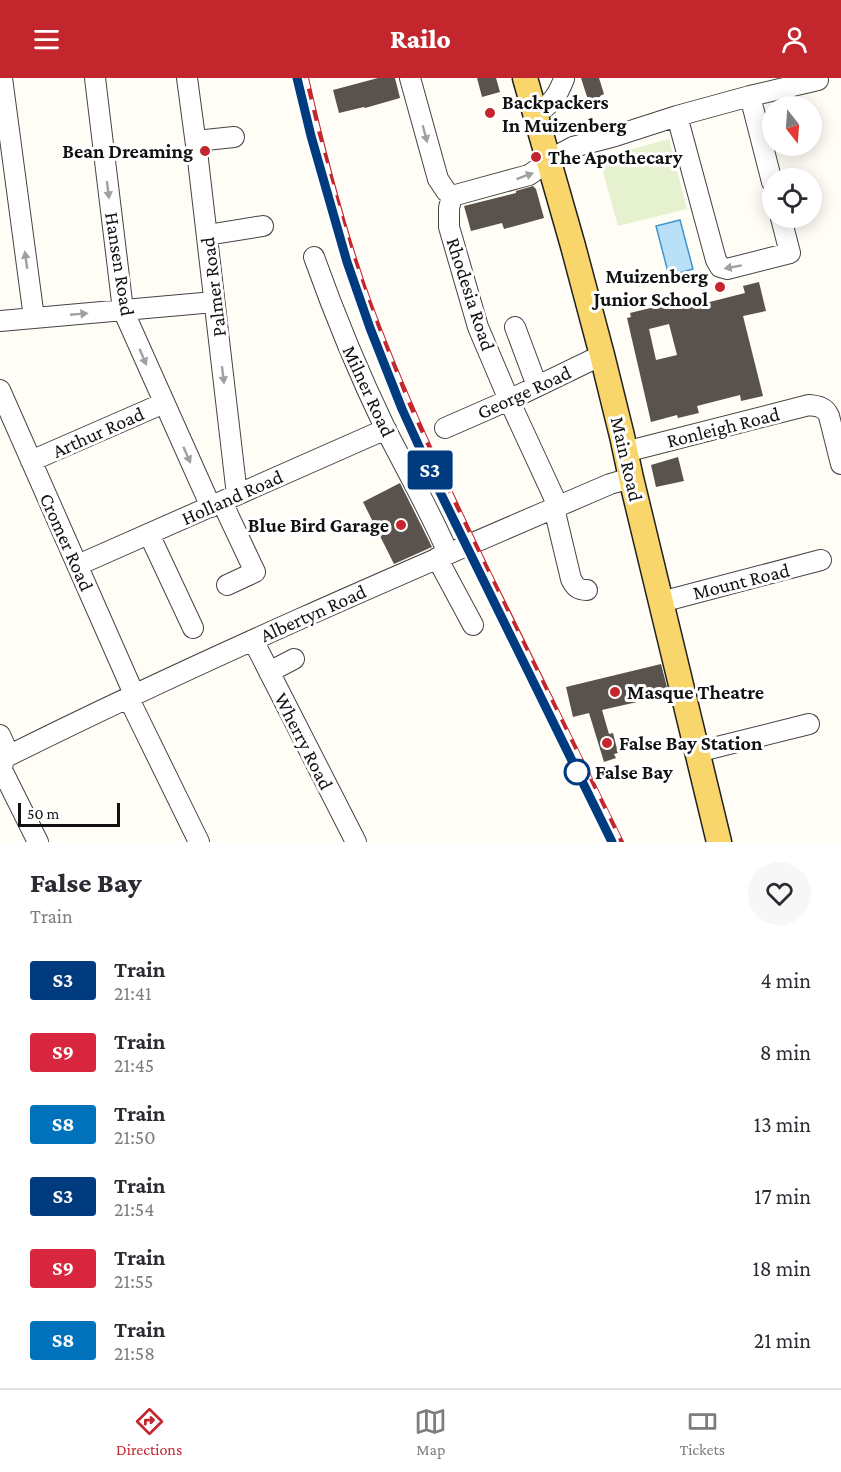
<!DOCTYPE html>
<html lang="en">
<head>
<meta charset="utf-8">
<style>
  body { margin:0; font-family:"Crimson Pro",serif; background:#f7f7f7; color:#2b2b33; height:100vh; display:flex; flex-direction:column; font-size:22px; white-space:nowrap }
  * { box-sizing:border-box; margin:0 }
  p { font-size:20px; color:#7c7c81 }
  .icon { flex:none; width:33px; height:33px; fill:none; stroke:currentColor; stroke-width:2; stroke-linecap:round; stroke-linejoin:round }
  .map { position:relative; height:764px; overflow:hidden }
  .sheet { display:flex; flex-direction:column; background:#fff; flex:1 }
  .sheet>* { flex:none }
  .badge { padding:0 12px; border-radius:4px; font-size:21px; line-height:39px }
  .needle { width:39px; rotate:163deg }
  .fabs { position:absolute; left:762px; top:18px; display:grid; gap:12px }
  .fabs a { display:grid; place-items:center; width:60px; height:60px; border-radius:50%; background:#fff; box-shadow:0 3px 15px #0003; font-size:30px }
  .scale { position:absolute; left:18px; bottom:15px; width:102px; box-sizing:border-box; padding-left:6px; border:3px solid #111; border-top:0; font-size:16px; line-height:21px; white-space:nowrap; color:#111; -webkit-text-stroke:4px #fff; paint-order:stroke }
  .map>.badge { position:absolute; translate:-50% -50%; box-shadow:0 0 0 3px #fff }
  .round { display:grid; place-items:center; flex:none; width:63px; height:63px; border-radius:32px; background:#f7f7f7 }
  .overview { display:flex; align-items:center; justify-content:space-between; height:102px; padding:0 30px }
  h1 { font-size:28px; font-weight:800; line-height:45px }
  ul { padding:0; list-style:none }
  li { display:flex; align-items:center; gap:18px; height:72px; padding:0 30px }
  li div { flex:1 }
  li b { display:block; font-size:22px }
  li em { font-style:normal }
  li .badge { min-width:66px; font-weight:700; text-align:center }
  header { display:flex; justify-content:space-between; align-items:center; height:78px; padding:0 30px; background:#c4262e; color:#fff; font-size:27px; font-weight:800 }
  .tabs { display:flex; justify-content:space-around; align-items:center; height:84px; border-top:2px solid #e1e1e2; background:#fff; font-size:16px; color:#7c7c81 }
  .tabs a { display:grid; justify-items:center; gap:3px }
  .tabs .active { color:#c4262e }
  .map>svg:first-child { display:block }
  .pitch { fill:#e6f2cf }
  .water { fill:#b9e0f7; stroke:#3f96cf; stroke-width:1.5 }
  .building { fill:#5a524d; fill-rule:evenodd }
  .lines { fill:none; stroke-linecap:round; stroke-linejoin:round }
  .minor-casing { stroke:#444; stroke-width:22 }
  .major-casing { stroke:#222; stroke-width:27 }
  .minor { stroke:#fff; stroke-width:20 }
  .major { stroke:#f9d66b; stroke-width:24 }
  .rail-casing { stroke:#c4262e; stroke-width:6 }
  .rail { stroke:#fff; stroke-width:4; stroke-dasharray:11; stroke-linecap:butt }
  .oneway { fill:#a0a0a0 }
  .line-casing { stroke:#fff; stroke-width:14 }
  .line { stroke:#003b80; stroke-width:9 }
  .poi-dot { fill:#c4262e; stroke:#fff; stroke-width:2 }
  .stop-dot { fill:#fff; stroke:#003b80; stroke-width:3 }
  .labels { text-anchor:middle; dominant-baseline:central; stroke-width:6; stroke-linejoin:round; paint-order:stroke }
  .poi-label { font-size:20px; font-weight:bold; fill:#111; stroke:#fff; text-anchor:start }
  .street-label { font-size:20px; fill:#111; stroke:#fff }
  .stop-label { font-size:20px; font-weight:bold; fill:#111; stroke:#fff; text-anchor:start }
</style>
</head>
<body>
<header><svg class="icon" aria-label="menu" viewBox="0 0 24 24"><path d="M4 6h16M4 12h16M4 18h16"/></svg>Railo<svg class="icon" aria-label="person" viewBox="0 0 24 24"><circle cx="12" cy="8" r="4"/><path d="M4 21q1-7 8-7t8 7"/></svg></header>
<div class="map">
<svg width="841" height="764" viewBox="0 0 841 764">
  <rect width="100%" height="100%" fill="#fffdf5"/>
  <!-- pitch -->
  <path class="pitch" d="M669,61L687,131L618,148L599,80Z"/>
  <!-- water -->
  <path class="water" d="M680,142L693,191L669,198L656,148Z"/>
  <!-- building -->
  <path class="building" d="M378,0H395L400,20L365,30L364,29L339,35L333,12Z
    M477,0H496L500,14L482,19Z
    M581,0H599L604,16L600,18L602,25L590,28Z
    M533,108L536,111L544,140L504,151L502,145L471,153L464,128L516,115V113Z
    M759,204L766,233L743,238L763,318L741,323L740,317L697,328L699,335L678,340L677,337L651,344L627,240L631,239L630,235L683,222L686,230L745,215L743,208ZM669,246L677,277L656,282L649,251Z
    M678,379L684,403L656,409L651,387Z
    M400,405L432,469L394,486L363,424Z
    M661,586L668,613L658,615L659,619L602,632L609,656L613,655L618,675L614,676L616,680L604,684L589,635L573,639L566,609Z"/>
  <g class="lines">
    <!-- minor casing -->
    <g class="minor-casing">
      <path id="minor" d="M2,0L34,240
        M95,0L123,232L211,429
        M187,0L198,82L237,417
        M410,0L438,101L446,113L452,118
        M750,18L772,104
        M536,36C552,25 557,19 564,1
        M677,38L716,182L720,189L727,191L790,175L781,140
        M196,63L234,59
        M452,118L529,97L558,77L573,69L615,58L677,38L750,18L818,2
        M452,118L449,130V149L478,249L509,322L558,428
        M207,157L263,148
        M314,179C335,238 359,296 386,352C407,393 430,433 448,475
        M0,243L214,224
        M515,249L537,308
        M0,312L134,616
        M445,350L509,322L602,277
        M625,374L809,327C818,328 825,329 829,338L841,386
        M31,383L164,325
        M222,424L255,494L227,507
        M554,430L571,501C575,509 578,512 587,512
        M149,456L193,550
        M437,480L473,547
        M78,487L386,351
        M661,524L821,482
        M253,562L356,764
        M269,594L294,581
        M128,619L199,764
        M0,657L5,668L2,692L38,764
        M697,674L809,646
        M0,682C200,582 405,494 610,406L631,400"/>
    </g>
    <!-- major casing -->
    <g class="major-casing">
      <path id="major" d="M525,0L573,168L602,277L622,358L631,400L719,764"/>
    </g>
    <!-- minor -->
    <use href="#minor" class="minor"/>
    <!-- major -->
    <use href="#major" class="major"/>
    <!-- rail casing -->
    <g class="rail-casing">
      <path id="rail" d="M306,0C323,75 342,150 368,222C402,315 444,403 487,492C531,583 577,673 621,764"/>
    </g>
    <!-- rail -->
    <use href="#rail" class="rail"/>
  </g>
  <!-- one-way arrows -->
  <defs><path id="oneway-solid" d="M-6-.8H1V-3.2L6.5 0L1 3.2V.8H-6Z" transform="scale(1.5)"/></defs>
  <g class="oneway">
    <use href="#oneway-solid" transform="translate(425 56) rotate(75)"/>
    <use href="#oneway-solid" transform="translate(525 98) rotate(-20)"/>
    <use href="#oneway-solid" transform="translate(108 112) rotate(83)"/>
    <use href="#oneway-solid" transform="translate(26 182) rotate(-98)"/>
    <use href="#oneway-solid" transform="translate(733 189) rotate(170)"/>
    <use href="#oneway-solid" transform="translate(79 236) rotate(-5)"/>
    <use href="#oneway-solid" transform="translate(143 279) rotate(67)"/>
    <use href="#oneway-solid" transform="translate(223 297) rotate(83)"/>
    <use href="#oneway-solid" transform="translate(187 377) rotate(66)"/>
  </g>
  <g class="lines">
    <!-- line casing -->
    <g class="line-casing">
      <path id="line" d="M297,0L311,58L347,184L370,250L402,331L438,410L612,764"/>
    </g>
    <!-- line -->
    <use href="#line" class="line"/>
  </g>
  <!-- markers -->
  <g class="poi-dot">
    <circle cx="490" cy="35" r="6"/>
    <circle cx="205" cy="73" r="6"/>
    <circle cx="536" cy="79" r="6"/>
    <circle cx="720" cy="209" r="6"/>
    <circle cx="401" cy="447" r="6"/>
    <circle cx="615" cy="614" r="6"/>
    <circle cx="607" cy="665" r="6"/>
  </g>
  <circle class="stop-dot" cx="577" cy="694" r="12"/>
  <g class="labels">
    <!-- poi labels -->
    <g class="poi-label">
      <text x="502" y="24">Backpackers<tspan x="502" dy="23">In Muizenberg</tspan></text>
      <text x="193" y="73" text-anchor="end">Bean Dreaming</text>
      <text x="548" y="79">The Apothecary</text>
      <text x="708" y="198" text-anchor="end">Muizenberg<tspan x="708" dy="23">Junior School</tspan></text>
      <text x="389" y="447" text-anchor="end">Blue Bird Garage</text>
      <text x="627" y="614">Masque Theatre</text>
      <text x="619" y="665">False Bay Station</text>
    </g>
    <!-- street labels -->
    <g class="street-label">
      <text transform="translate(120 186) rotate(81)">Hansen Road</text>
      <text transform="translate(213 209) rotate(-97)">Palmer Road</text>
      <text transform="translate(471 216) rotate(72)">Rhodesia Road</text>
      <text transform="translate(369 313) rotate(65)">Milner Road</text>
      <text transform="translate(524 314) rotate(-25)">George Road</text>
      <text transform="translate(723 349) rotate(-14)">Ronleigh Road</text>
      <text transform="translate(98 354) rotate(-24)">Arthur Road</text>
      <text transform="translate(627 381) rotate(77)">Main Road</text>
      <text transform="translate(232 419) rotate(-24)">Holland Road</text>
      <text transform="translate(67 464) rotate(66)">Cromer Road</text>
      <text transform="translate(741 503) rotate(-14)">Mount Road</text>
      <text transform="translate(313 535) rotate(-24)">Albertyn Road</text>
      <text transform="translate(304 663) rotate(63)">Wherry Road</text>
    </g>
    <!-- stop labels -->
    <g class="stop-label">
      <text x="595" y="694">False Bay</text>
    </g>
  </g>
</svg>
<div class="fabs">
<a><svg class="needle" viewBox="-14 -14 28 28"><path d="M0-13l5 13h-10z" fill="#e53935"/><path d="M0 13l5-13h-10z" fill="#7c7c81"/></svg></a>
<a><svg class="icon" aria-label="locate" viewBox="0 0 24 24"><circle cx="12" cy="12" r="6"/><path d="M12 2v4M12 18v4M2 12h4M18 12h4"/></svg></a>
</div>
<div class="scale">50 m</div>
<b class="badge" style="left:430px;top:392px;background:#003b80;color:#fff">S3</b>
</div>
<section class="sheet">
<div class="overview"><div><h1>False Bay</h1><p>Train</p></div><a class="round"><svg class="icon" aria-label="heart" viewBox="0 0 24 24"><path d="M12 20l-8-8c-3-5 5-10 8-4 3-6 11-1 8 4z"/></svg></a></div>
<ul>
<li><span class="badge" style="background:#003b80;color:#fff">S3</span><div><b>Train</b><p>21:41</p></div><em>4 min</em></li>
<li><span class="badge" style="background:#d7263d;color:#fff">S9</span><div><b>Train</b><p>21:45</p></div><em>8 min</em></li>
<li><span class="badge" style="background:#0072bc;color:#fff">S8</span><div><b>Train</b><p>21:50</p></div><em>13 min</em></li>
<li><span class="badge" style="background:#003b80;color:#fff">S3</span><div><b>Train</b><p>21:54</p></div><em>17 min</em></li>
<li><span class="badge" style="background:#d7263d;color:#fff">S9</span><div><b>Train</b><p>21:55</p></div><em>18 min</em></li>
<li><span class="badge" style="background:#0072bc;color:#fff">S8</span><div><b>Train</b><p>21:58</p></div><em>21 min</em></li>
</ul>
</section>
<nav class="tabs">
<a class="active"><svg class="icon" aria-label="directions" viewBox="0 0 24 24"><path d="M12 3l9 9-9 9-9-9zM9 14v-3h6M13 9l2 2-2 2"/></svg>Directions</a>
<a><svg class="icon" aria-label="map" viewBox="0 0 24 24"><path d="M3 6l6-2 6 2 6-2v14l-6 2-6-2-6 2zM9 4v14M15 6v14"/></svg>Map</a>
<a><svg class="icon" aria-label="tickets" viewBox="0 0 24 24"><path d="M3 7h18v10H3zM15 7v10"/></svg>Tickets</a>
</nav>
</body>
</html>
